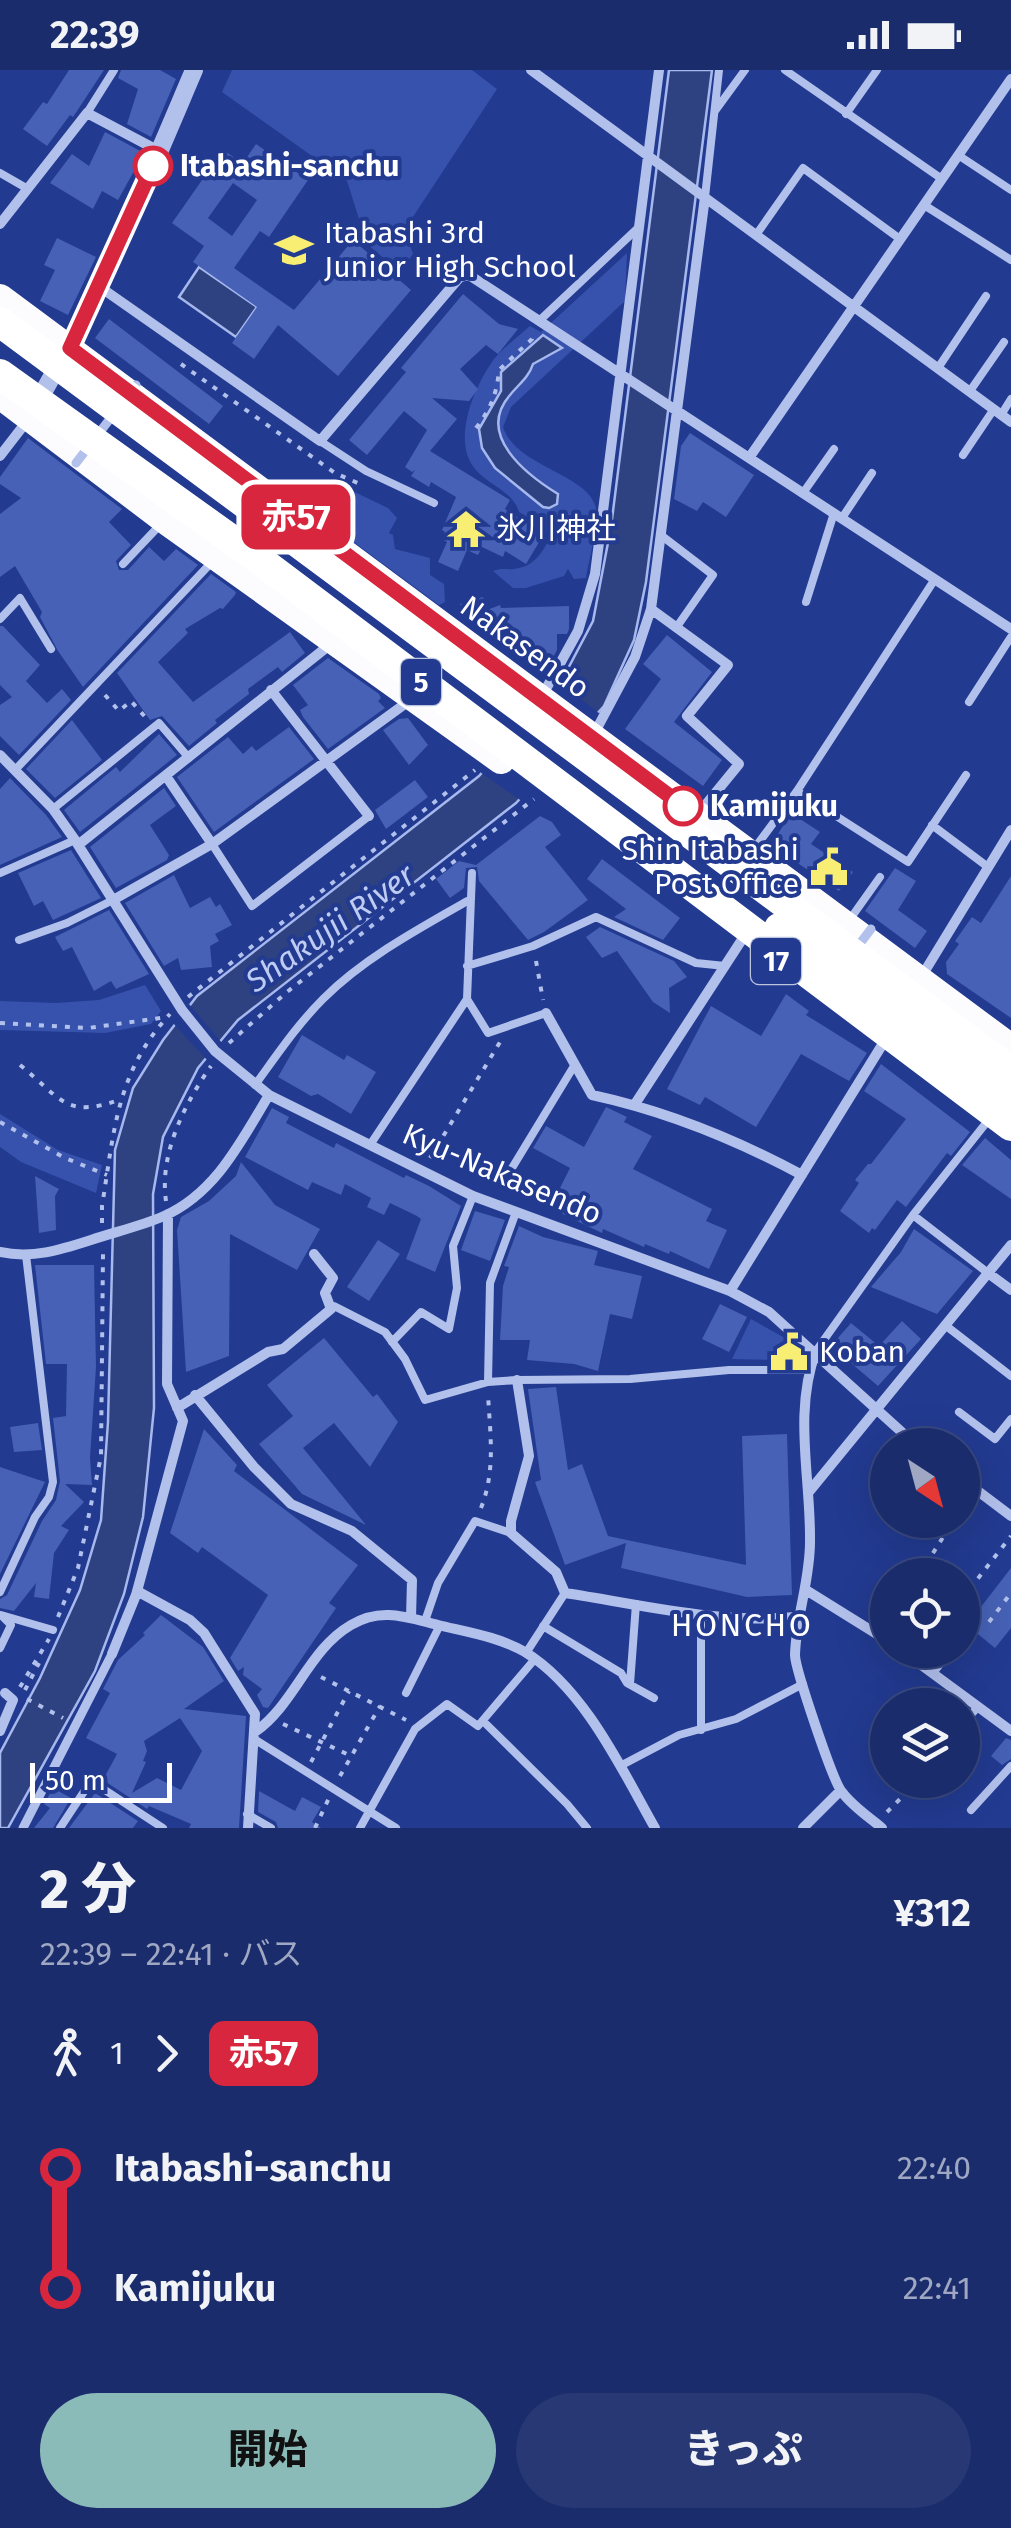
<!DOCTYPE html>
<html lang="ja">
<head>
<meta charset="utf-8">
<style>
  body { margin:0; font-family:"Fira Sans","Noto Sans JP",sans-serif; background:#273874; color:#f1f3f6; height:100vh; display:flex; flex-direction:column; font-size:38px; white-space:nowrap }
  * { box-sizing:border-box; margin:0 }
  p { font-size:32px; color:#9fa7c2 }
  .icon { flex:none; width:55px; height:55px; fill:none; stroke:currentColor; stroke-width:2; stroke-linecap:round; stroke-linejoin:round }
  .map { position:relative; height:1758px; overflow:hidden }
  .panel { display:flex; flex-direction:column; background:#1a2c6c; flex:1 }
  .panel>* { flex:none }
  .badge { padding:0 20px; border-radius:15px; font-size:35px; line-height:65px }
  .needle { width:65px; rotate:144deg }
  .buttons { position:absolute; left:870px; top:1358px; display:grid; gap:20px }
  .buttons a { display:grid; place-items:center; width:110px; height:110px; border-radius:50%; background:#1a2c6c; box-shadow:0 10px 40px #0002,0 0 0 2px #38487f; font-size:50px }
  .scale { position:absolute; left:30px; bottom:25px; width:142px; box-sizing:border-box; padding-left:10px; border:5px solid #fff; border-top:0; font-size:28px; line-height:35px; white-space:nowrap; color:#fff; -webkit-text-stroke:8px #223a90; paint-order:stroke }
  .map>.badge { position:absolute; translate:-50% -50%; box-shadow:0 0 0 5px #fff }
  .legs { display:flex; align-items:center; gap:15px; height:110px; padding:0 40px; font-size:32px }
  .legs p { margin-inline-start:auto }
  .summary { display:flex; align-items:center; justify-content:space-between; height:170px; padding:0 40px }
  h1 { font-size:55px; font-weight:800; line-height:75px }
  .button { display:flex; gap:20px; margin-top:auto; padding:20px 40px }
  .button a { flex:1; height:115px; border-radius:60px; background:#8bbbb9; color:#111; font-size:40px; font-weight:800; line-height:115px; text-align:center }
  .button a+a { background:#273874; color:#f1f3f6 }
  ul { padding:0 40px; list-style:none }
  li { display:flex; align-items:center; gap:35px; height:120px; font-size:38px }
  li i { display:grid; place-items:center; width:15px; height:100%; margin:0 12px; background:currentColor }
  li i::after { content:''; width:25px; height:25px; margin:-12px; border:8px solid; border-radius:50%; background:#1a2c6c }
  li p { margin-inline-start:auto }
  li:first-child i { background:linear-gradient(#0000 50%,currentColor 0) }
  li:last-child i { background:linear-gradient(currentColor 50%,#0000 0) }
  .status { display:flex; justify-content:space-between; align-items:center; height:70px; padding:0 50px; background:#1a2c6c; direction:ltr }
  .status svg { height:28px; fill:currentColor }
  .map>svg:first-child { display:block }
  .green { fill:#3652ad }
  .water { fill:#2e4181; stroke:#a6b8ed; stroke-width:2.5 }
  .pier { fill:#223a90 }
  .building { fill:#4661b5; fill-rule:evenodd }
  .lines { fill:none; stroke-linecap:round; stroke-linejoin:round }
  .path { stroke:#b2c0ec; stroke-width:4; stroke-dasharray:5 8; stroke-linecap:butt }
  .service { stroke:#b2c0ec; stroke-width:8 }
  .pedestrian { stroke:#b2c0ec; stroke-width:9 }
  .minor { stroke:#b2c0ec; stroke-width:10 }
  .tertiary { stroke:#b2c0ec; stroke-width:18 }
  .trunk { stroke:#fcfcff; stroke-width:28 }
  .motorway { stroke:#fff; stroke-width:30 }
  .pedestrian-bridge { stroke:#b2c0ec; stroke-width:9 }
  .motorway-bridge { stroke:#fff; stroke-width:30 }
  .line-1-casing { stroke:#fff; stroke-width:22 }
  .line-1 { stroke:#d7263d; stroke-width:15 }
  .stop-1-dot { fill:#fff; stroke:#d7263d; stroke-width:5 }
  .labels { text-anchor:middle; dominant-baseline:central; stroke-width:8; stroke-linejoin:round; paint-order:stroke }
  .shield { fill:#223a90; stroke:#bdc4de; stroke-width:2.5 }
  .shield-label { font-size:28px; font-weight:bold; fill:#fff }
  .stop-label { font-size:30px; font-weight:bold; fill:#fff; stroke:#223a90; text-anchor:start }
  .poi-label { font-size:30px; fill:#fff; stroke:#223a90; text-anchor:start }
  .street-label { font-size:30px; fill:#fff; stroke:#223a90 }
  .water-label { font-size:32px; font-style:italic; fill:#becbf3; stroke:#223a90 }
  .neighbourhood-label { font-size:32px; letter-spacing:2.5px; fill:#fff; stroke:#223a90 }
</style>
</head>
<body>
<div class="status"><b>22:39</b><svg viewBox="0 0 49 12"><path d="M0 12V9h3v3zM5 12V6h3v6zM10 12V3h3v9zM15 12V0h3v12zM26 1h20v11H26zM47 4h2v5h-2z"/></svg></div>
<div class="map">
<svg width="1011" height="1758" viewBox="0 0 1011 1758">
  <rect width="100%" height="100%" fill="#223a90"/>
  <!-- green -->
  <path class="green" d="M232,0H472L497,19L405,159L413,184L400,202L367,174L347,111L222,22Z
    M627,183L625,231L511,337L503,357C516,397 589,404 596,438C599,455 589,489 586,508L574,509L568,499L564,506L526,518H513L493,501C504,497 509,501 519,498C535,495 543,481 550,468L543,456L519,442C513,421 488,415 475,399C452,372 473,320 490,295C499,280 517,268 530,256L541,262Z
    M340,415L388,438L397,448L389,463L393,465L395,479L430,488V505L444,514L445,532L439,535L317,445L314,439C320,425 326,418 340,415Z
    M145,915L161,941L151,954L105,963L0,960V931L56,933L99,930Z
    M0,1044L58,1080L102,1095L96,1123L21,1092L0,1077Z
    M751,1249L785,1268L773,1290L732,1289Z"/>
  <!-- water -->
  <path class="water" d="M669,0H712L646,512L634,570L604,636L516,733L238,950L198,998L163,1067L153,1124L154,1338L143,1447L124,1524L95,1601L8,1758H0V1683L40,1608L80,1520L101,1450L108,1352L115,1080L133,1018L163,970L197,926L479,706L563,608L593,551L611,457Z
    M199,197L257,237L236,267L179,227Z
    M543,265L562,278L533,294C529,307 518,315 510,325C475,365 527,405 558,424L557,434L549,438L543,437L495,398L482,378L479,359L501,321V302Z"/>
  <!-- pier -->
  <path class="pier" d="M558,611L600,644L523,732L480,702Z
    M189,934L222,973L208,991L173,953Z"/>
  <!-- building -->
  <path class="building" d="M69,0H104L79,38L73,47L70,45L47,76L23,59L43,32L47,34Z
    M121,0H160L176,9L151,67L127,54L138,19L118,8Z
    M105,62L144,83L118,130L102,121L93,139L50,113L72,84L89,96Z
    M256,74L308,110L269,167L260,161L234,198L294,240L353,170L411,220L338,306L278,255L254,289L232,273L257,237L193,192L204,176L172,153L223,80L243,93ZM233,113L257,130L232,166L208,148Z
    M57,168L96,187L68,245L40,231L55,200L44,195Z
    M463,224L499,254L518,259L498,284L486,275L460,299L478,319L469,331L432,328L457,349L430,381L510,430L505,439L544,464L526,494L505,481L503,487L482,477L478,485L467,480L458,501L438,492L447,472L442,469L445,462L442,460L456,427L431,412L429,417L411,406L415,400L412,402L405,397L427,360L404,341L367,385L349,370L406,302L401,298Z
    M109,249L223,336L209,354L95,268Z
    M690,363L754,405L726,447L703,432L697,441L674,429L681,376Z
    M28,368L122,439L109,452L131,475L116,491L119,500H128L149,477L164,491L176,479L198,495L83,617L58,581L40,547L42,542L15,496L0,507V444L21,428L0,414V407Z
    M211,504L236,522L235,525L223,539L220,538L185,559L188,563L158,592L193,632L290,562L305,583L282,602L278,597L248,619L249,624L215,650L217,653L189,676L162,646L150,650L117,603Z
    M483,527L487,540L500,535L501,538L569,536V559L567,564H557V580L550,593L533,594L527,578L520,579L517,564L496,571L493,560L487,563L481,551L465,548L460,534Z
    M0,556H3L40,595L26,611L47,633L62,619L71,630L19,685L0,666V635L12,627L0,615Z
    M667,565L712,602L674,652L722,690L703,716L625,659L661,609L643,594Z
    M328,588L379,624L381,628L378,631L385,638L328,679L303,647L300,640L308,635L293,615Z
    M408,648L428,675L409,695L383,660L399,649Z
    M72,650L102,690L55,728L26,699Z
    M289,657L314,689L214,762L177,707L228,667L243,684L252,676L256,681Z
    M159,664L177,685L80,762L64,740L116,697L120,702Z
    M10,708L46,745L62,767L0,795V719Z
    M415,710L428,727L386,759L375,740Z
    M164,718L176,736L150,755L169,785L167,790L116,818L90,777Z
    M791,743L820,762L811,774L853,802L839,821L771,775Z
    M540,746L552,752L561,765L545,777L588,830L544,862L528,870L479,811L477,797L466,798L464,818L450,828L436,809L459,791L476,795Z
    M71,780L101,828L53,850L43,831L34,836L18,803Z
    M602,789L680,848L663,870L614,847L626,839L587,809Z
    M895,798L916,811L898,840L927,861L915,878L865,841Z
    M174,805L190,838L210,827L216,837L220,834L232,855L215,864L219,871L210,876L212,897L181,900L178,888L164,896L125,833Z
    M1011,806V948L947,904L946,892L959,874L955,871L972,847L981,853Z
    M109,840L149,904L116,919L111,911L94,921L72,877L63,881L55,867Z
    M600,857L674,891L687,907L669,918L670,943L653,932L617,881L602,888L586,867Z
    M786,924L809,941L806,945L867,983L849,1011L801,984L756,1057L705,1027L700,1035L667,1019L711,936L761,966Z
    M302,965L344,990L347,985L376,1002L351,1044L318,1024L311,1026L278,1007Z
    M881,994L970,1062L951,1086L947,1083L906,1137L897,1130L875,1160L872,1158L869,1163L840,1141L859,1113L855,1110L868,1094H871L906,1049L864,1021Z
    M606,1037L627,1047L624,1052L652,1066L633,1099L712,1139L706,1151L727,1160L709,1199L670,1181L669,1184L645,1174L644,1177L603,1159L602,1163L550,1138L570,1098L533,1078L546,1056L584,1077Z
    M272,1038L289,1047L286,1053L334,1078L336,1073L404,1108L406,1105L429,1116L461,1136L435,1202L406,1189L421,1149L417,1146L390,1133L384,1145L367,1137L371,1128L345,1114L341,1125L312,1112L308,1120L245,1087Z
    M985,1068L1011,1090V1129L962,1095Z
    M241,1092L275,1135L320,1159L297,1200L230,1164L229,1286L186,1302L177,1160L181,1147L209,1131L236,1106Z
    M35,1106L59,1119L55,1126L56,1160L39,1163Z
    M475,1141L505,1150L490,1191L461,1180Z
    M519,1156L543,1167L598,1181L594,1195L642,1206L632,1249L610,1244L598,1301L574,1294L527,1290L530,1270H500L503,1216L509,1197L504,1196Z
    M914,1159L973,1201L937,1244L871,1217L901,1182Z
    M378,1170L400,1184L369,1231L347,1217Z
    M35,1195H94L96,1297L90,1388L92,1415L65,1414L84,1432L61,1456L69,1460L54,1483L49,1529L34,1527L36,1513L14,1541L0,1538V1529L7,1525L42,1451L56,1430L60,1411L53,1348L66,1346L67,1294H46Z
    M720,1234L747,1247L729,1282L702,1269Z
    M902,1251L921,1269L878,1316L831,1276L851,1253L879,1276Z
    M324,1268L373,1327L377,1324L398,1352L370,1397L334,1353L303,1378L366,1455L302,1424L259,1374L293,1346L267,1315Z
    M556,1317L568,1400L582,1394L608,1466L746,1495L742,1366L787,1364L792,1525L747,1527L621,1498L626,1473L565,1495L535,1412L541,1410L528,1319Z
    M38,1353L42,1380L14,1382L10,1357Z
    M204,1359L237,1395L234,1401L358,1495L329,1533L336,1538L268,1638L263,1637L257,1625L262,1619L243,1605L244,1597L238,1601L230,1588L268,1525L202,1477L198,1483L170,1463Z
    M0,1397L45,1412L0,1504Z
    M1011,1498V1558L995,1578L967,1555Z
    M161,1545L203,1577L224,1611L184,1639L246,1646L239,1758H189L191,1754L149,1736L147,1739L103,1710L117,1684L86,1668L110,1623L103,1619L118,1590L145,1565L143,1563ZM180,1648L202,1681L181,1720L157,1708L132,1723L146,1692L143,1691L147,1681L144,1671Z
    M1006,1668L1011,1670V1689L1002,1695L991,1686Z
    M53,1718L71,1728L53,1758H34L50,1738L44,1734Z
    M259,1721L295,1741L302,1727L321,1737L312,1752L321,1758H278L276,1752L258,1742Z
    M95,1723L138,1751L133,1758H69Z"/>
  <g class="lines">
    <!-- path -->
    <path class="path" d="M181,294L335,403L360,414
      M476,358C490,340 497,324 499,300L532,269L533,261
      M105,625L119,641L131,631L147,649
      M536,891L543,930
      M188,927L475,700
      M0,953L88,958L168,947
      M229,973L287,922L534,729
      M20,995C61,1028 65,1049 119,1030
      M0,1052L65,1088L107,1105
      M430,1088L500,972
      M166,1131C159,1084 185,1033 211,996
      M102,1153V1136C114,1063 116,1002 170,944
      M481,1438C496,1400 490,1364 488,1324
      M919,1505L954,1450
      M962,1529L1011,1466
      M58,1547L78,1498L101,1386L103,1183
      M989,1552L1011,1523
      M962,1556V1559
      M321,1607L406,1650
      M20,1617L49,1569
      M25,1620L39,1593
      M27,1629L63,1648
      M283,1654L351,1686
      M311,1692L349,1621
      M340,1706L380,1636
      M887,1742L919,1710
      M315,1758L329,1728"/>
    <!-- service -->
    <path class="service" d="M785,0L942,109
      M715,41L745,0
      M87,43L114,0
      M846,44L877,0
      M958,85L1011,120
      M0,103L28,119
      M705,127L719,0
      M924,135L1011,190
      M756,165L803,98L900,169
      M539,251L638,158
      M938,298L986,226
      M970,321L1004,272
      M1001,345L1011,329
      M320,371L366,401L434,433
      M963,385L994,339
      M803,423L834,379
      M842,448L872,403
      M662,466L713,505L676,558
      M123,494L159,456
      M806,532L834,443
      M0,549L20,528L51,579
      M969,632L1011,567
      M15,700L211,493
      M797,721L908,792L966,705
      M53,739L159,653L189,688
      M932,755L988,797
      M212,774L252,836L369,746
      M754,779L797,721L935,509
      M0,803L75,770
      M848,852L880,807
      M19,870L67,853L113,830
      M467,896L533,876L596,847L696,893L725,896
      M467,929L488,963L546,943
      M255,1015C277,985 297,955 323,929C364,888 420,858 471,829
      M370,1075L467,929L472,803
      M512,1098L574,996
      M913,1145L988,1203
      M331,1239L334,1236L385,1262L405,1289L425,1330L488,1312L517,1310L630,1309L729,1300H809
      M945,1255L1011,1306
      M392,1272L421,1242L449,1259L457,1218L453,1176L473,1126
      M816,1281L913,1145L990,1048
      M488,1312L490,1213L516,1142
      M959,1342L995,1369L1011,1349
      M0,1522L35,1447L49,1427L53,1412L26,1185
      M1,1545L53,1560
      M701,1547V1660
      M425,1551L438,1513L475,1451L511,1463
      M543,1556L621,1603L627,1613L654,1628
      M0,1578L11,1555L3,1547
      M526,1583L565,1523
      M933,1603L951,1580
      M630,1614L636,1534
      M406,1623L440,1555
      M483,1651L567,1734L587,1758
      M962,1654L978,1637
      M254,1669L396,1758
      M622,1695L679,1665L736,1649L803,1614
      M971,1740L1011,1696
      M247,1744L271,1758
      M60,1758L91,1711L163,1758
      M360,1758L415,1659L447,1634L478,1656L534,1590"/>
    <!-- pedestrian -->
    <path class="pedestrian" d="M23,1758L112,1584"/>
    <!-- minor -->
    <path class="minor" d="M531,0L1011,352
      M0,154L87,43L159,81
      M100,217L320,371L460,207L469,205L1011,559
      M0,386L27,351
      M749,388L1011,9
      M651,539L728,595L687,646L739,694L699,743
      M271,620L369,746
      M541,628L578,561L595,504L659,0
      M594,664L635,587L651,539L705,127
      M0,685L53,739L75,770L182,940L215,981L269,1025L473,1126L730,1221L769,1242L916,1375
      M166,706L212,774
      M78,775L327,577L330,571
      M113,830L212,774L409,631
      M920,909L1011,760
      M546,943L592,1025C666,1041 735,1069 802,1105
      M635,1034L743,868
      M0,1182C32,1189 60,1180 91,1170C115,1162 141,1156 164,1146C216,1123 241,1071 269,1025
      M988,1203L1011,1220
      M730,1221L887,967
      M816,1281C793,1343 811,1408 810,1472C810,1511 796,1546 795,1585C795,1598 833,1712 842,1722C852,1736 869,1747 882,1758
      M517,1310L529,1386L511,1451V1463L556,1502L565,1523C644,1535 716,1554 797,1547
      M195,1325L254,1397L291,1434L352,1461L412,1510L411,1548
      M177,1338L268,1282L283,1279L331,1239L325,1223L333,1208L314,1184
      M962,1409L1011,1446
      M808,1423L1011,1175
      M806,1520L888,1571
      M137,1521L190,1550L204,1563L255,1644L248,1758
      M901,1580L1011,1661
      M112,1584L136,1525L183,1351L167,1314L168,1144
      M0,1661L13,1630L5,1623
      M255,1662C295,1634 308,1580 351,1555C381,1537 406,1547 438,1555C467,1562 499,1567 525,1582C585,1619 622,1700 655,1758
      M803,1758L840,1721"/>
    <!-- tertiary -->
    <path class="tertiary" d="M34,338C98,230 145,115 194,0"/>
    <!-- trunk -->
    <path class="trunk" d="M0,228L1011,978
      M0,325L168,452L501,690"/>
    <!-- motorway -->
    <path class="motorway" d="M926,965L1011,1027"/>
    <!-- pedestrian-bridge -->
    <path class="pedestrian-bridge" d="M76,393L136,315
      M855,880L871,859"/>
    <!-- motorway-bridge -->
    <path class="motorway-bridge" d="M0,252L1011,1001
      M0,304L257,488L1011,1056
      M779,858L926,965"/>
  </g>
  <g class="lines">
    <!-- line-1 casing -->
    <g class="line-1-casing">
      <path id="line-1" d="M153,96L70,278L683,736"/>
    </g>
    <!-- line-1 -->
    <use href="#line-1" class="line-1"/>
  </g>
  <!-- icons -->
  <defs>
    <g id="school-bare" transform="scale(3)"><path d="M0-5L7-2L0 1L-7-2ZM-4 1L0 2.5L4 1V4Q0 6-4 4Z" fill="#f8ee74" stroke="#223a90" stroke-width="2.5" paint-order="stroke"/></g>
    <g id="temple-bare" transform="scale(3)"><path d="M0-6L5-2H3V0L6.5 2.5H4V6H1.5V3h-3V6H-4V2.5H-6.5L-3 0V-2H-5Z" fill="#f8ee74" stroke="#223a90" stroke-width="2.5" paint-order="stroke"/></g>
    <g id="civic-bare" transform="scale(3)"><path d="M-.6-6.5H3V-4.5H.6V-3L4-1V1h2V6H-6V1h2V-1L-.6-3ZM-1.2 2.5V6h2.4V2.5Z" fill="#f8ee74" stroke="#223a90" stroke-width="2.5" paint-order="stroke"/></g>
  </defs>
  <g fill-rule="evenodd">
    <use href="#school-bare" x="294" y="180"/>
    <use href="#temple-bare" x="466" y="459"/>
    <use href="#civic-bare" x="829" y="797"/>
    <use href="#civic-bare" x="789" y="1282"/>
  </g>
  <!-- markers -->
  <g class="stop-1-dot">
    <circle cx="153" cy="96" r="18"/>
    <circle cx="683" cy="736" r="18"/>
  </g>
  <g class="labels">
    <!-- shield labels -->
    <g class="shield">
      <rect x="401" y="589" width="40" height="46" rx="8"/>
      <rect x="751" y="868" width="50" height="46" rx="8"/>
    </g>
    <g class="shield-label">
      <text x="421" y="612">5</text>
      <text x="776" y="891">17</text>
    </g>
    <!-- stop labels -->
    <g class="stop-label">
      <text x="180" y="96">Itabashi-sanchu</text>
      <text x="710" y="736">Kamijuku</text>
    </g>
    <!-- poi labels -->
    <g class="poi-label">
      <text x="324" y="163">Itabashi 3rd<tspan x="324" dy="34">Junior High School</tspan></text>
      <text x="496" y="459">氷川神社</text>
      <text x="799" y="780" text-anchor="end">Shin Itabashi<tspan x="799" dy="34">Post Office</tspan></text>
      <text x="819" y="1282">Koban</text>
    </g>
    <!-- street labels -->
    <g class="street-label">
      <text transform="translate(525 577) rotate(36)">Nakasendo</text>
      <text transform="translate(502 1104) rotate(23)">Kyu-Nakasendo</text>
    </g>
    <!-- water labels -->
    <g class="water-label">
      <text transform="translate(330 858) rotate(-35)">Shakujii River</text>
    </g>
    <!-- neighbourhood labels -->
    <g class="neighbourhood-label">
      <text x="742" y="1555">HONCHO</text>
    </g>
  </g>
</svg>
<div class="buttons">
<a><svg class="needle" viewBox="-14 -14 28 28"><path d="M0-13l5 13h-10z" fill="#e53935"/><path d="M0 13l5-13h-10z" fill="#9fa7c2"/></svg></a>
<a><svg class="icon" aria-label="locate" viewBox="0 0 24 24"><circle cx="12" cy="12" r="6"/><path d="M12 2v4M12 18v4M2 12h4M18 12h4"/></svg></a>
<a><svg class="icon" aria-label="layers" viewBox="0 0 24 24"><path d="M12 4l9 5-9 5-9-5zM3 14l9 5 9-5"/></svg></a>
</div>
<div class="scale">50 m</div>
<b class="badge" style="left:296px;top:447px;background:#d7263d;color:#fff">赤57</b>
</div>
<section class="panel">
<div class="summary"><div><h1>2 分</h1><p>22:39 – 22:41 · バス</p></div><b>¥312</b></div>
<div class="legs"><svg class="icon" aria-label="walk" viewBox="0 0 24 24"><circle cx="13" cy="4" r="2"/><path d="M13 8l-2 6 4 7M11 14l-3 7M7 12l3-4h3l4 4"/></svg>1<svg class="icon" aria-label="forward" viewBox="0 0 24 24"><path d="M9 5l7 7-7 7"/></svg><b class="badge" style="background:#d7263d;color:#fff">赤57</b></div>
<ul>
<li><i style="color:#d7263d"></i><b>Itabashi-sanchu</b><p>22:40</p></li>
<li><i style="color:#d7263d"></i><b>Kamijuku</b><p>22:41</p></li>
</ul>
<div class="button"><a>開始</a><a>きっぷ</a></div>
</section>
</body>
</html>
